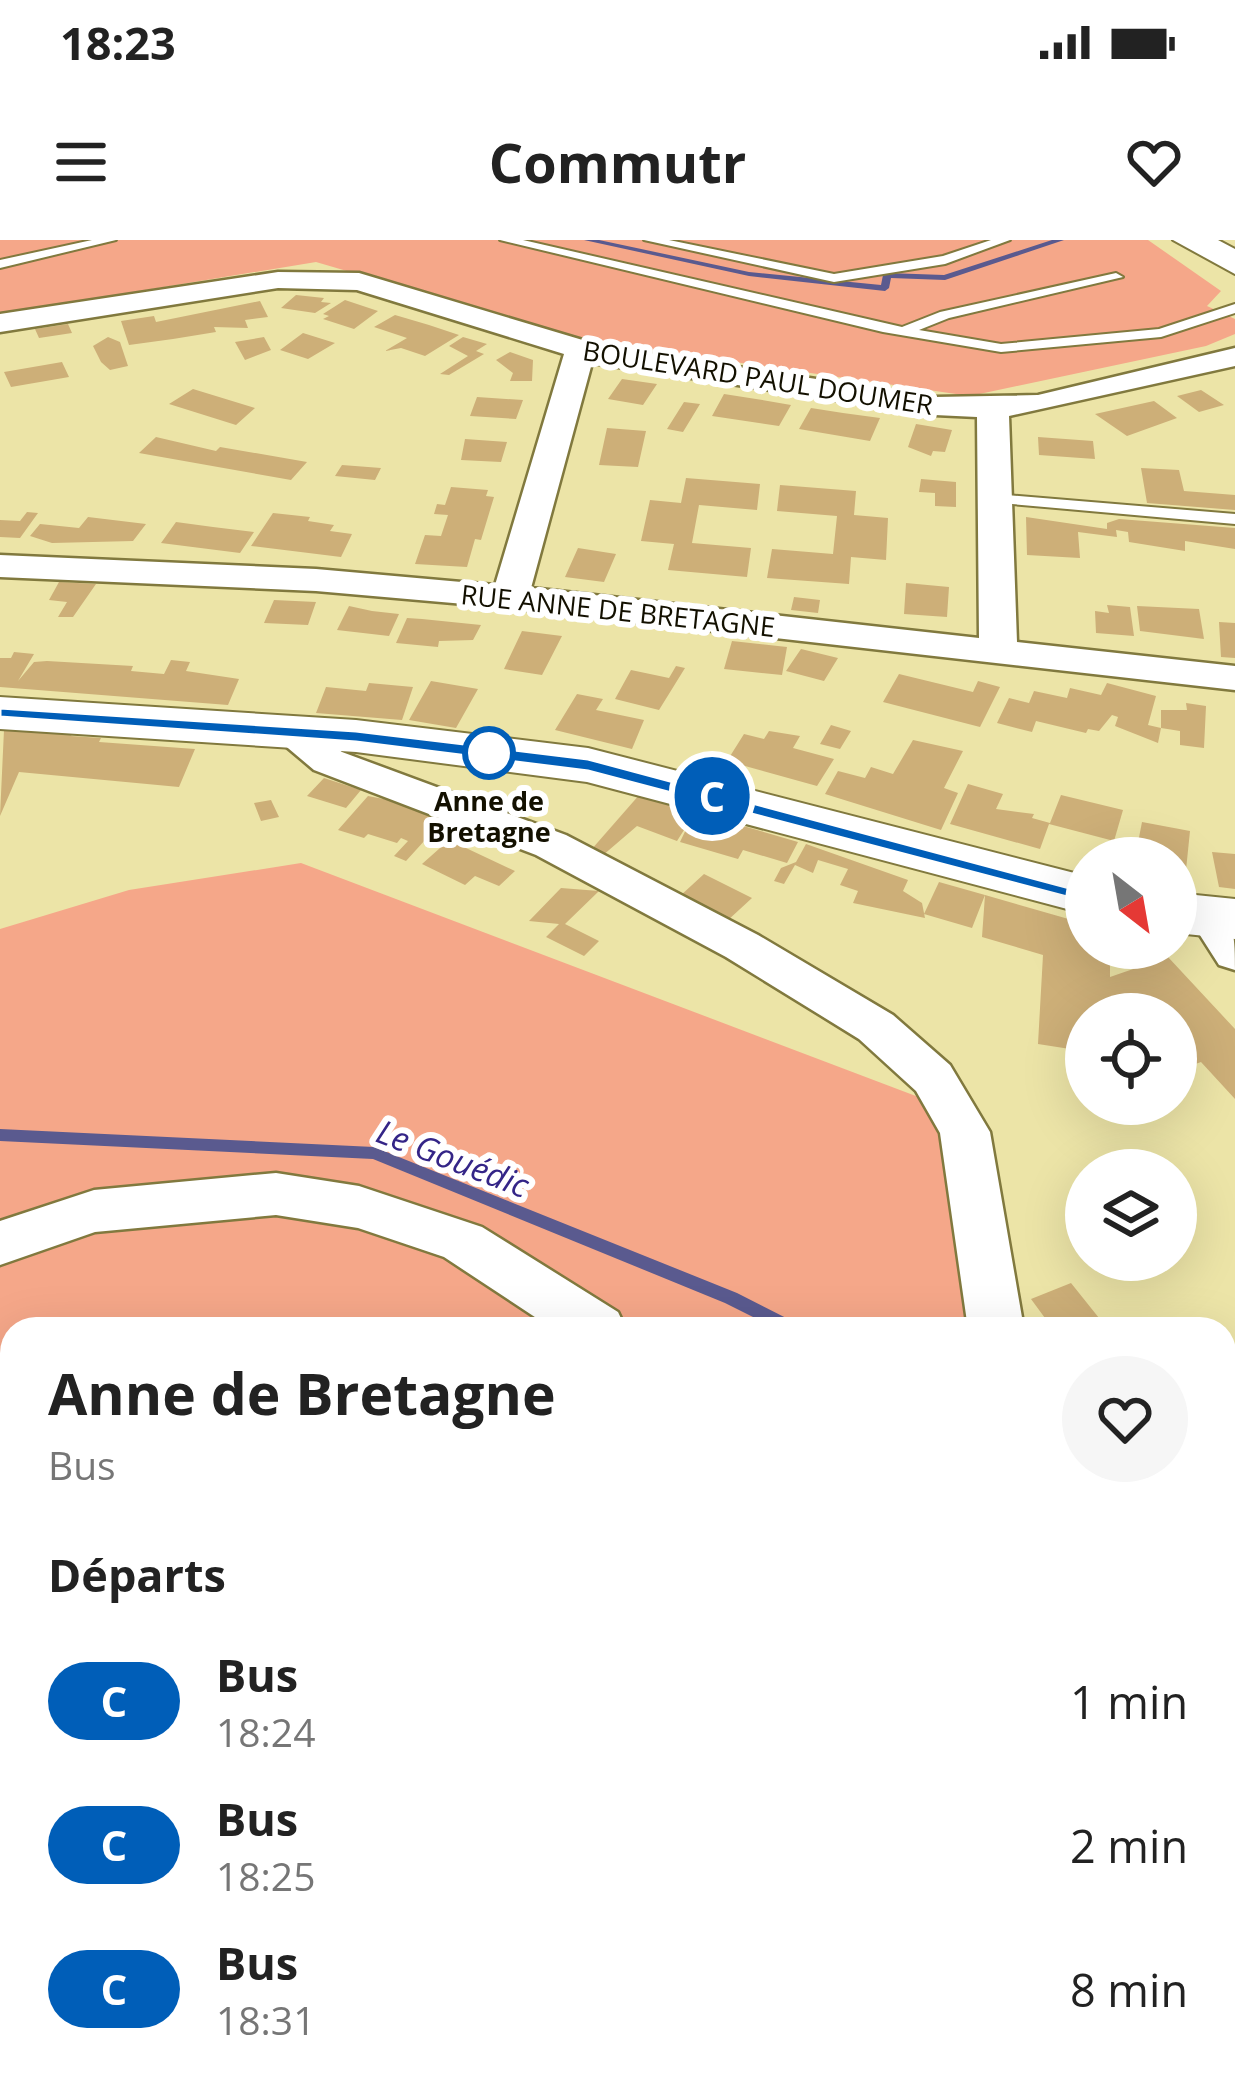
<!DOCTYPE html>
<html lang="fr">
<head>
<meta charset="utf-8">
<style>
  body { margin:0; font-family:"Open Sans",sans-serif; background:#f6f6f6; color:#222; height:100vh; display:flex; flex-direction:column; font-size:45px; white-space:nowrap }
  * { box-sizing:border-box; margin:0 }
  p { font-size:39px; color:#767676 }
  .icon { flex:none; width:66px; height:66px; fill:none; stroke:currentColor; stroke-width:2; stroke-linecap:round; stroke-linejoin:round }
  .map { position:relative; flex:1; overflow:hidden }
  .drawer { position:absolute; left:0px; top:1077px; width:1236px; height:771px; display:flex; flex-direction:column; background:#fff; border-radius:36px 36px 0 0; box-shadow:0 12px 48px #0002 }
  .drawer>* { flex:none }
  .badge { padding:0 24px; border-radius:39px; font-size:42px; line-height:78px }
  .needle { width:78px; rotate:149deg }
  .fabs { position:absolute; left:1065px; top:597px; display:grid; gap:24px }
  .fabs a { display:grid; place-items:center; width:132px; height:132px; border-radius:50%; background:#fff; box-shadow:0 12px 48px #0002; font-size:60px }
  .map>.badge { position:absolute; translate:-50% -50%; box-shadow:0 0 0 6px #fff }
  h2 { padding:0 48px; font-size:45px; line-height:108px }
  .round { display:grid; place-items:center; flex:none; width:126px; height:126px; border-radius:63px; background:#f6f6f6 }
  .summary { display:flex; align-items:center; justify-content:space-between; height:204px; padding:0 48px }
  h1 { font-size:57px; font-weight:700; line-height:90px }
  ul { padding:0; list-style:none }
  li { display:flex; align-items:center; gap:36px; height:144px; padding:0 48px }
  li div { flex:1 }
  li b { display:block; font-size:45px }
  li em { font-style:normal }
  li .badge { min-width:132px; font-weight:700; text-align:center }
  .status { display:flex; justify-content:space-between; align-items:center; height:84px; padding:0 60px; background:#fff; direction:ltr }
  .status svg { height:33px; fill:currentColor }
  header { display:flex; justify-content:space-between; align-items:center; height:156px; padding:0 48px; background:#fff; font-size:54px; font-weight:700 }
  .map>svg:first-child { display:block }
  .green { fill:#f5a789 }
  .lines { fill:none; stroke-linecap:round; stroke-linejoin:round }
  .stream { fill:#5a5a8f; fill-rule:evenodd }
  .building { fill:#cdaf78 }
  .lane-casing { stroke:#81793e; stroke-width:4 }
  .street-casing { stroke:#81793e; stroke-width:5 }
  .secondary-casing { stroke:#81793e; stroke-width:4 }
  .lane { fill:#fff; fill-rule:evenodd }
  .street { fill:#fff; fill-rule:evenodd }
  .secondary { fill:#fff; fill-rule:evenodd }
  .line { fill:#005eb8; stroke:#fff; stroke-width:3 }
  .stop-dot { fill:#fff; stroke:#005eb8; stroke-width:6 }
  .labels { text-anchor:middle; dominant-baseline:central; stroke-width:12; stroke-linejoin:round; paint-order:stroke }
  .far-street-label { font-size:27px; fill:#131000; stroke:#fff }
  .far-stop-label { font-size:27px; font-weight:bold; fill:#131000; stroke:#fff }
  .water-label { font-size:33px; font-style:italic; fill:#342587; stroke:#fff }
</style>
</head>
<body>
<div class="status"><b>18:23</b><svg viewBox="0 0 49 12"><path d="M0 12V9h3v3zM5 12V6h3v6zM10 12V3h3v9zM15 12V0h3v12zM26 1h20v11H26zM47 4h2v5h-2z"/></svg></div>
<header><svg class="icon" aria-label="menu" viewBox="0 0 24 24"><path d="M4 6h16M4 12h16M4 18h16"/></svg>Commutr<svg class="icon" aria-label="heart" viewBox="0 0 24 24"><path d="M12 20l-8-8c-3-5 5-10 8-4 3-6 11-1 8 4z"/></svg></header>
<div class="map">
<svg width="1235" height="1847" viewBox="0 0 1235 1847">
  <rect width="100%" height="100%" fill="#ece4a7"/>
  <!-- green -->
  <path class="green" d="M0,0H1148L1221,51L1207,66L1235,79V94L1206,106L970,156L583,100L316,22L0,74Z
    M301,623L929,861L944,915L966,1089H12V1418L0,1435V689L129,650Z
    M1224,1662L1235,1671V1847H392L389,1836H1224Z"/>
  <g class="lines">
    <!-- stream -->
    <path class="stream" d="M584,0H599L749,32L881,45L883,35L887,33L944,35L1052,0H1064L945,40L891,38L889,48L885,51L749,36Z
      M0,889L374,907L737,1053L798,1084L800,1089H777L725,1063L373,919L0,901Z
      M1224,1463L1235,1467V1487L1224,1483Z"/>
  </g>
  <!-- building -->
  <path class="building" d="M296,55L324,58L321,62L331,63L315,73L281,68Z
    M345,60L378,71L354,89L323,79L329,76L323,74Z
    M260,61L268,77L245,80L248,88L214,87L216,92L173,99L129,105L121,81L154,76L156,82Z
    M395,75L429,85L459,95L425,116L401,108L385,111L407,98L374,87Z
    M68,84L72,93L39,98L35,89Z
    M303,93L335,103L308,119L280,110Z
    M108,97L120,102L128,126L110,130L101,122L93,106Z
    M264,97L271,110L245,120L235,102Z
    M463,97L487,104L476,111L484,114L449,135L440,134L468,116L449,106Z
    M510,112L533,120L532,141H510L513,133L496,120Z
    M62,122L69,137L11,147L4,132Z
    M622,139L657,144L643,165L608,159Z
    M193,149L255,168L236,185L169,164Z
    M1201,150L1224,165L1199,172L1177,156Z
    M724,154L756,159L791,165L779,186L712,176Z
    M477,157L523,160L516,179L470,176Z
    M1154,161L1177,178L1127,196L1095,174Z
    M684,162L700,164L683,192L667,189Z
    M811,168L843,173L880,178L870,201L799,189Z
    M916,184L952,190L945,212L933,211L931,216L908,207Z
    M607,188L646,191L638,227L599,225Z
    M156,197L216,211L220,207L307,222L291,240L139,213Z
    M1038,197L1093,201L1095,219L1039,215Z
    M465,199L507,202L501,222L461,220Z
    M342,225L381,228L375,240L335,236Z
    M1141,228L1179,230L1184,251L1235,255V270L1147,263Z
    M686,238L760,244L757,270L699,265L692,303L751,308L747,337L668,330L674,304L641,301L650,260L681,263Z
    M921,239L956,242V267L935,266V253L919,252Z
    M780,245L856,251L854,275L888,278L886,320L851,317L849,344L767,338L772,309L833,314L837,276L777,271Z
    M451,247L488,250L486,256L494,257L481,300L475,299L467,327L415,324L425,295L441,296L448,275L434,274L437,264L445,265Z
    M27,272L38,273L20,298L0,297V280L20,281Z
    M273,273L310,277L308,281L334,285L330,291L352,294L341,317L251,306Z
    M88,277L146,284L133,301L52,303L30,296L40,284L79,288Z
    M1026,277L1107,289V283L1119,279L1235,288V309L1185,301V311L1129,302L1128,292L1116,290L1117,297L1078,292L1080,318L1027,315Z
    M176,282L213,287L254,292L240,313L161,303Z
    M578,308L616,314L604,342L565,337Z
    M59,342L96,344L73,377H58L67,362L49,360Z
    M906,343L949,347L947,377L904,374Z
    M794,357L820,360L818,373L791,370Z
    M274,360L316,362L308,385L264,383Z
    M1107,365L1130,367L1134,396L1096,393L1095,371L1109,373Z
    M349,366L372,371L399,374L389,396L337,390Z
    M1137,366L1199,369L1204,399L1140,391Z
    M407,378L422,379L481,385L473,400L439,401L438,407L396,403Z
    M1219,382L1235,383V418L1221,417Z
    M522,391L562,396L542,435L504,429Z
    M732,401L787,407L782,435L724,429Z
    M801,409L838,418L824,441L786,431Z
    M14,412L34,414L18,441L34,422L47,421L133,426L131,431L164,434L171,420L190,422L186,431L239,439L228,465L0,447V418H11Z
    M676,426L685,428L659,470L615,459L631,430L669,438Z
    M899,434L973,452L978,441L1000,447L980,487L883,462Z
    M431,441L478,449L456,488L409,480Z
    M369,443L413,447L402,480L316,473L326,447L366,451Z
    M1107,443L1156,456L1148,485L1161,488L1158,503L1115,486L1118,477L1112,475L1099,491L1088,489L1086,493L1036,481L1032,492L997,483L1009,458L1029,463L1034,451L1067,458L1070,448L1101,455Z
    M577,454L603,459L596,470L644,480L632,509L555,490Z
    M1186,463L1206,466L1204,508L1180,505V491L1161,488V470H1187Z
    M831,485L851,491L840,509L820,504Z
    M4,490L73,493L71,496L101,498L99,502L195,509L179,547L19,532L0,576Z
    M769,491L800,496L793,508L834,519L817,546L727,521L744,494L764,499Z
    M913,500L963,511L944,548L958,553L941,590L825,554L838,531L865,538L871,527L893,534Z
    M324,538L361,550L346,568L307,556Z
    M968,544L1003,554L996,569L1034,574L1032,578L1050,583L1061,555L1123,570L1114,601L1049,584L1040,609L950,584Z
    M640,554L695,572L798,602L787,623L743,610L738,619L680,602L691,579L677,601L637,586L602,616L591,610Z
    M368,556L394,561L445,578L406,621L394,616L408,601L401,598L397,603L368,594L364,598L338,590Z
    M271,560L279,577L261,581L254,563Z
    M1142,582L1190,591L1186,630L1176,628V618H1135Z
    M449,600L515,631L499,646L475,636L465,645L422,624Z
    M806,604L908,640L903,651L922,663L925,678L853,663L858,651L840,645L848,629L818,620L813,633L795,625L784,644L774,641L781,628L796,622Z
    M1212,612L1235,614V649L1219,647Z
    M704,634L752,658L727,681L680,656Z
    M939,642L985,655L1044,672L1086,684V708H1110V737L1168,717L1235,789V859L1201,822L1176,831V816L1190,810L1176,794V774H1086V801L1070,799V809L1038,804L1043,715L982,697L985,655L972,688L924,674Z
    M561,648L599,651L565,684L599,701L584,716L546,697L559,684L529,681Z
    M1071,1043L1099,1078L1075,1089H1053L1031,1059Z
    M1224,1576L1235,1585V1654L1224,1645Z
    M5,1713L12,1715V1785L0,1782V1725Z
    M216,1836H254L250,1847H211Z"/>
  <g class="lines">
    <!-- lane casing -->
    <g class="lane-casing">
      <path id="lane" d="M92,0H116L0,28V20Z
        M500,0H523L902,87L940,72L1116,33L1123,37L949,78L919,90L1001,104L1159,89L1235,64V73L1161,97L1001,112L883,92Z
        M644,0H669L834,34L943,16L991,0H1010L945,24L834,42Z
        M995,254L1235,274V284L989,262L987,259Z"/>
    </g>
    <!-- street casing -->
    <g class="street-casing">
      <path id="street" d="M278,32L359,33L606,107L935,157L1038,155L1235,108V126L1009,176L1017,402L1235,426V450L510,368L316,351L0,337V315L316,329L495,345L564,114L357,50L278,48L0,92V74ZM592,123L935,175L977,177L979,398L531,348Z
        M305,480L319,483L323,499L342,512L566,595L758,695L893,775L950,825L990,892L1024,1089H968L940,893L916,851L859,799L726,717L536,615L314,530L282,503L291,483Z
        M1211,663C1235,672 1235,701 1235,730L1219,725L1189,678L1195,667Z
        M276,933L359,946L482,987L618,1072L626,1089H553L444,1017L358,988L276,975L95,992L0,1025V981L94,950Z
        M1224,1329L1235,1333V1398L1224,1394Z"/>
    </g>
    <!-- secondary casing -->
    <g class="secondary-casing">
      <path id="secondary" d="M1173,0H1218L1235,9V34Z
        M0,457L356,480L588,508L1086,636V674L587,542L356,512L0,489Z
        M1176,653L1235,659V699L1176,693Z"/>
    </g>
    <!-- lane -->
    <use href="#lane" class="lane"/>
    <!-- street -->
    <use href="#street" class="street"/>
    <!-- secondary -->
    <use href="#secondary" class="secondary"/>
  </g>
  <!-- line -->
  <path class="line" d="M0,468L356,491L588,519L1096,655L1086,662L588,531L356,502L0,477Z"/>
  <!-- markers -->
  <circle class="stop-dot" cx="489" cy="513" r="24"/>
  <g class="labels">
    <!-- far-street labels -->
    <g class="far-street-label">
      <text transform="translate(758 137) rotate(9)">BOULEVARD PAUL DOUMER</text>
      <text transform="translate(618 370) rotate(6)">RUE ANNE DE BRETAGNE</text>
    </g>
    <!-- far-stop labels -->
    <g class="far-stop-label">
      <text x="489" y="560">Anne de<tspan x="489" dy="31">Bretagne</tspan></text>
    </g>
    <!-- water labels -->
    <g class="water-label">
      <text transform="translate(453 918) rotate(21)">Le Gouédic</text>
    </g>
  </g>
</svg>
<div class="fabs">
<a><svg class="needle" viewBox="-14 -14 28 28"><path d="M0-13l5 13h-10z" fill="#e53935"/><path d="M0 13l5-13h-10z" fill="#767676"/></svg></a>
<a><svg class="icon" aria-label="locate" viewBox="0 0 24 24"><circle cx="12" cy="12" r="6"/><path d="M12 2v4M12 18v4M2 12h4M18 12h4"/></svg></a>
<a><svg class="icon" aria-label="layers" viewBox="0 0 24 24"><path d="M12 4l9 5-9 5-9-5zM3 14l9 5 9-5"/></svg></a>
</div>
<b class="badge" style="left:712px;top:556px;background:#005eb8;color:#fff">C</b>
<section class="drawer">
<div class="summary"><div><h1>Anne de Bretagne</h1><p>Bus</p></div><a class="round"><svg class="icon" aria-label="heart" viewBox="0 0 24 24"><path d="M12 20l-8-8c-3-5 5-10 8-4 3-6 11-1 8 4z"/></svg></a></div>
<h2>Départs</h2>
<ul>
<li><span class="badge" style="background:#005eb8;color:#fff">C</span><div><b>Bus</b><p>18:24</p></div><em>1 min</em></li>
<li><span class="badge" style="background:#005eb8;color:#fff">C</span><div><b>Bus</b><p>18:25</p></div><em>2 min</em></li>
<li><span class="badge" style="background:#005eb8;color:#fff">C</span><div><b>Bus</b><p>18:31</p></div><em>8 min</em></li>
</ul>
</section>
</div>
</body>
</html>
